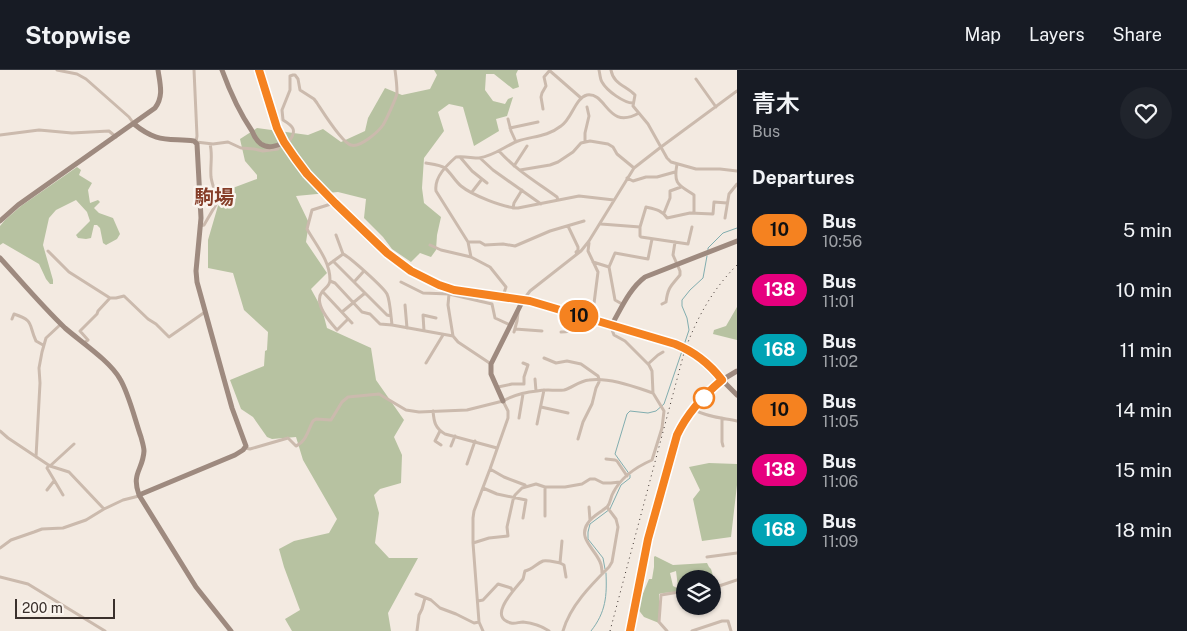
<!DOCTYPE html>
<html lang="en">
<head>
<meta charset="utf-8">
<style>
  body { margin:0; font-family:"Public Sans","Noto Sans JP",sans-serif; background:#20242c; color:#f1f3f6; height:100vh; display:flex; flex-direction:column; font-size:19px; white-space:nowrap }
  * { box-sizing:border-box; margin:0 }
  p { font-size:16px; color:#9ea1a6 }
  .icon { flex:none; width:28px; height:28px; fill:none; stroke:currentColor; stroke-width:2; stroke-linecap:round; stroke-linejoin:round }
  .map { position:relative; flex:1; overflow:hidden }
  .sheet { display:flex; flex-direction:column; background:#171b24; width:450px }
  .sheet>* { flex:none }
  .badge { padding:0 10px; border-radius:16px; font-size:18px; line-height:32px }
  .tools { position:absolute; left:676px; top:500px; display:grid; gap:10px }
  .tools a { display:grid; place-items:center; width:45px; height:45px; border-radius:50%; background:#171b24; box-shadow:0 1px 4px #0004; font-size:25px }
  .scale { position:absolute; left:15px; bottom:12px; width:100px; box-sizing:border-box; padding-left:5px; border:2px solid #3a302c; border-top:0; font-size:14px; line-height:18px; white-space:nowrap; color:#3a302c; -webkit-text-stroke:4px #faf4ee; paint-order:stroke }
  .map>.badge { position:absolute; translate:-50% -50%; box-shadow:0 0 0 2px #fff }
  h2 { padding:0 15px; font-size:19px; line-height:45px }
  .round { display:grid; place-items:center; flex:none; width:52px; height:52px; border-radius:26px; background:#20242c }
  .headline { display:flex; align-items:center; justify-content:space-between; height:85px; padding:0 15px }
  h1 { font-size:24px; font-weight:600; line-height:38px }
  ul { padding:0; list-style:none }
  li { display:flex; align-items:center; gap:15px; height:60px; padding:0 15px }
  li div { flex:1 }
  li b { display:block; font-size:19px }
  li em { font-style:normal }
  li .badge { min-width:55px; font-weight:700; text-align:center }
  header { display:flex; align-items:center; gap:30px; box-sizing:border-box; height:70px; padding:0 25px; background:#171b24; border-bottom:1px solid #363941 }
  header strong { font-size:24px }
  nav { display:flex; gap:28px; margin-inline-start:auto; font-size:18px }
  main { display:flex; flex:1; min-height:0 }
  .map>svg:first-child { display:block }
  .green { fill:#b7c2a1 }
  .lines { fill:none; stroke-linecap:round; stroke-linejoin:round }
  .stream { stroke:#81adaf; stroke-width:1 }
  .street { stroke:#cbbaad; stroke-width:3 }
  .secondary { stroke:#9e8a7f; stroke-width:5 }
  .highway { stroke:#5a4a43; stroke-width:6 }
  .rail { stroke:#3a302c; stroke-width:1; stroke-dasharray:1 4; stroke-linecap:butt }
  .line-casing { stroke:#fff; stroke-width:11 }
  .line { stroke:#f58220; stroke-width:8 }
  .stop-dot { fill:#fff; stroke:#f58220; stroke-width:2.5 }
  .labels { text-anchor:middle; dominant-baseline:central; stroke-width:5; stroke-linejoin:round; paint-order:stroke }
  .quarter-label { font-size:20px; font-weight:bold; fill:#853d28; stroke:#faf4ee }
</style>
</head>
<body>
<header>
<strong>Stopwise</strong>
<nav><a>Map</a><a>Layers</a><a>Share</a></nav>
</header>
<main>
<div class="map">
<svg width="737" height="561" viewBox="0 0 737 561">
  <rect width="100%" height="100%" fill="#f3eae1"/>
  <!-- green -->
  <path class="green" d="M434,0H518L516,4L519,17L513,19L494,4H486L485,20L493,31L505,34L508,29L513,27L507,46L496,49L499,61L474,76L463,37L449,34L438,42L444,61L424,88L422,118L424,133L441,147L437,165L436,180L431,187L420,183L411,192L392,179L383,167L364,148L366,129L338,122L296,126L309,153L306,172L327,203L311,219L322,239L327,258L371,278L376,310L404,350L394,367L402,385L401,413L380,419L374,425L379,443L375,473L389,488H418L388,543L391,561H292L285,549L300,540L284,497L279,479L294,471L329,463L337,449L303,390L296,367L272,369L267,367L253,347L241,339L230,310L264,296L265,281L267,280L268,262L244,240L233,203L208,198V170L222,122L257,109V105L245,91L240,69L257,58L308,65L323,59L341,72L365,61L368,48L385,18L402,25L430,19L437,5Z
    M77,97L81,100L79,105L92,113L88,120L90,133L98,130L100,132L94,138L99,143L113,148L120,164L117,169L106,175L103,173L100,158L97,155H94L91,168L86,169L78,168L76,165L90,151L87,142L76,130L56,140L49,148L43,175L53,210V214H50L46,209L39,194L3,173L0,175V156L5,150L21,136Z
    M737,237V270L713,264L714,260L726,256Z
    M709,393L737,394V415L731,467L702,471L693,429L700,420L689,397Z
    M655,486L673,495L707,493L709,497L711,499L716,516H713L712,509H685V517H678L676,501L670,503L673,516L677,518V522L663,523L659,524V553L644,547L637,538L649,509H652L654,497V487Z"/>
  <g class="lines">
    <!-- stream -->
    <path class="stream" d="M708,180V178L723,163L737,158
      M684,275L689,260L687,248L682,236V230L690,220L703,208L707,186
      M605,499L603,488L588,469V462L590,454L610,439L621,415L630,408V405L615,384L627,344L630,341L648,343L656,341L664,334L682,281
      M591,561C606,542 607,526 606,503"/>
    <!-- street -->
    <path class="street" d="M57,0L77,4L86,9L129,47L134,54
      M194,0L197,66L196,72L213,74L228,72L241,78L254,79L263,81L278,79L279,75
      M549,0L581,28
      M599,0C600,4 600,9 602,12C607,21 624,33 633,33
      M611,0C613,14 627,16 635,25L633,36L648,54L667,88L671,92L696,99H720L737,101
      M696,9L716,37
      M543,39L541,27L542,23L546,16L544,7L550,0
      M508,49L511,61L516,72
      M510,58L538,52
      M0,65L39,60L72,63L109,61L116,67
      M585,71V63L589,46L587,37
      M285,72L290,70C297,60 293,56 283,50L282,40L290,20V6L293,5H295L298,9L300,20L314,29L317,33C323,42 342,73 351,75C360,78 378,62 383,55C386,50 396,29 397,23C397,16 396,7 395,0
      M499,81C516,100 538,113 557,127L558,130
      M460,87L472,101L487,113
      M480,88L493,100L541,134
      M426,93C432,94 441,95 445,98C451,103 455,111 461,116C472,125 504,138 518,138L579,126L614,130
      M677,94C673,115 679,115 694,125V143
      M514,96L527,76
      M520,100L550,95L558,92L573,82L581,73L590,71L608,74L613,77L617,84L634,98
      M627,108L633,111L646,107H657L675,102
      M472,122L482,109
      M334,133L312,140L307,159C316,175 330,191 330,210C330,216 325,218 322,222C313,233 330,252 337,260L348,249
      M513,138L514,133L522,120
      M664,143L670,128V121L681,117
      M725,148L729,124L737,114
      M601,154L640,157V166L641,167L688,174L692,157
      M200,156L204,155L218,131C216,123 212,115 211,107C210,95 213,85 210,74
      M568,156L578,177V180L576,182L577,184
      M640,157L646,137C655,139 662,140 667,148L690,143L713,144L714,132L727,133
      M336,165L343,184
      M468,172H480L485,175L503,174L515,176L550,161L584,151
      M589,173L588,181L598,202L592,249
      M430,175L441,180L471,187
      M48,181L69,202L110,228H116L124,226L148,249L156,254L169,267L205,242
      M333,191L387,245L391,246
      M593,192L609,197L615,183L648,189L652,169
      M328,195L343,184C350,187 384,218 387,224C390,230 391,247 392,255
      M609,197L615,230L622,234
      M330,211L335,213L362,242L370,244L380,254L392,255L453,266
      M354,212L364,201
      M401,212L423,223L449,224L492,234L495,248L510,255
      M323,222L352,253
      M449,224L448,235L453,266L458,272L491,294
      M503,226L506,217L490,197L471,187L468,172L436,121C434,107 447,95 456,87C464,86 472,88 479,88C494,86 505,76 518,71C533,66 547,67 561,56C572,49 575,28 587,25C607,22 607,61 639,43
      M524,229L530,221L581,181L589,171L634,98L661,77L737,21
      M662,234L666,232C668,217 671,216 680,205V201L673,185L675,172
      M405,235L407,258
      M342,242L365,223
      M12,249L14,244C35,251 28,254 36,271L43,275
      M515,259L542,261
      M424,261L423,245L436,248
      M514,262L517,251L518,243
      M561,262C573,262 579,260 583,248
      M84,273L88,270L80,261L97,244L98,241L110,228
      M544,288L556,293L567,291L581,294L598,306L599,309V312L596,318L592,334L583,352L578,369
      M426,293L443,265
      M648,294L658,285L663,282
      M535,309L536,321
      M498,317L512,314H524V307L528,295L523,293
      M541,337L568,343
      M693,339C706,347 723,348 737,351
      M433,341C434,352 435,358 445,364L497,378
      M519,348L523,324
      M722,348V372L723,376
      M537,354L544,320
      M0,361L8,368L50,396L69,402L104,439
      M440,361L435,371L441,375
      M451,376L455,366
      M245,378L250,379L288,368L296,376C306,372 308,360 313,351L316,349L331,350L342,332L348,327L379,324L406,340L419,342L467,340L503,331C512,326 526,322 537,321C546,319 555,321 564,320C572,318 579,311 589,310C609,307 635,317 653,323
      M36,387L40,313L39,298L42,282L46,268L61,254
      M606,389L615,390L617,391L627,406
      M467,394L475,371
      M49,395L47,398L63,425
      M50,396L74,374
      M490,399L504,407L525,415
      M545,417V446
      M483,418L497,424L526,430L523,448
      M47,420L54,411
      M589,437L590,450
      M473,473L489,468L508,466L507,457L513,430L515,425L522,418L536,414L545,417H565L582,414L590,409H595L603,413H611L620,412
      M0,478L11,470L34,462L42,459L63,458L86,450L104,439L123,430L139,426
      M707,487L737,483
      M560,493L564,495L566,507
      M602,504C602,500 602,496 600,492C595,479 577,468 588,453C592,446 601,442 607,437
      M0,507L28,514L105,561
      M712,517L719,516L737,510
      M416,524L431,530L440,538L456,544L474,553L479,552
      M478,531L483,530L498,514L511,518L512,520
      M417,561L419,545L422,539L425,528
      M483,561L479,552L473,473V448L474,441L490,399L508,348V341L503,331
      M549,561C542,556 532,553 523,552C519,552 515,554 511,553C486,547 517,517 523,509C524,506 524,504 525,501C533,499 536,494 543,491C548,490 554,492 560,493L562,471
      M563,561C570,536 591,515 609,497L612,492L618,457L616,449L607,437C611,433 610,428 613,423C621,407 636,397 652,390L662,358L664,341L653,323L652,301L649,295L625,271L614,265L611,257
      M667,561L659,552L661,525L685,521
      M692,561L722,551H728L731,561"/>
    <!-- secondary -->
    <path class="secondary" d="M222,0C230,22 239,42 252,61C254,66 257,71 261,74C268,79 278,76 284,72
      M134,54C157,73 167,68 194,71L197,74L201,148L196,201L197,212L232,338L246,376L243,380L235,385L139,425
      M0,151L18,135L155,38C164,26 160,14 158,0
      M0,188C21,211 42,236 65,258C81,272 110,291 120,309C129,324 135,350 141,367C142,371 144,377 144,381C143,400 131,403 139,425L196,517L231,561
      M611,256C621,239 629,219 645,207L737,171
      M737,301L722,310L737,325
      M503,331L491,304V294L523,230"/>
    <!-- highway -->
    <path class="highway" d="M259,0L277,58L284,72L295,88L307,104L335,133L387,183L411,201L439,215L454,220L531,231L675,275C695,282 709,294 722,310C704,325 687,344 677,365L648,469L629,561"/>
    <!-- rail -->
    <path class="rail" d="M610,561L684,283C696,249 712,220 737,195"/>
  </g>
  <g class="lines">
    <!-- line casing -->
    <g class="line-casing">
      <path id="line" d="M259,0L277,58L284,72L295,88L307,104L335,133L387,183L411,201L439,215L454,220L530,231L675,274C695,282 709,293 722,310C704,325 687,344 677,365L648,469L630,561"/>
    </g>
    <!-- line -->
    <use href="#line" class="line"/>
  </g>
  <!-- markers -->
  <circle class="stop-dot" cx="704" cy="328" r="10"/>
  <g class="labels">
    <!-- quarter labels -->
    <g class="quarter-label">
      <text x="214" y="127">駒場</text>
    </g>
  </g>
</svg>
<div class="tools">
<a><svg class="icon" aria-label="layers" viewBox="0 0 24 24"><path d="M12 4l9 5-9 5-9-5zM3 14l9 5 9-5"/></svg></a>
</div>
<div class="scale">200 m</div>
<b class="badge" style="left:579px;top:246px;background:#f58220;color:#111">10</b>
</div>
<section class="sheet">
<div class="headline"><div><h1>青木</h1><p>Bus</p></div><a class="round"><svg class="icon" aria-label="heart" viewBox="0 0 24 24"><path d="M12 20l-8-8c-3-5 5-10 8-4 3-6 11-1 8 4z"/></svg></a></div>
<h2>Departures</h2>
<ul>
<li><span class="badge" style="background:#f58220;color:#111">10</span><div><b>Bus</b><p>10:56</p></div><em>5 min</em></li>
<li><span class="badge" style="background:#e6007e;color:#fff">138</span><div><b>Bus</b><p>11:01</p></div><em>10 min</em></li>
<li><span class="badge" style="background:#00a3b4;color:#fff">168</span><div><b>Bus</b><p>11:02</p></div><em>11 min</em></li>
<li><span class="badge" style="background:#f58220;color:#111">10</span><div><b>Bus</b><p>11:05</p></div><em>14 min</em></li>
<li><span class="badge" style="background:#e6007e;color:#fff">138</span><div><b>Bus</b><p>11:06</p></div><em>15 min</em></li>
<li><span class="badge" style="background:#00a3b4;color:#fff">168</span><div><b>Bus</b><p>11:09</p></div><em>18 min</em></li>
</ul>
</section>
</main>
</body>
</html>
